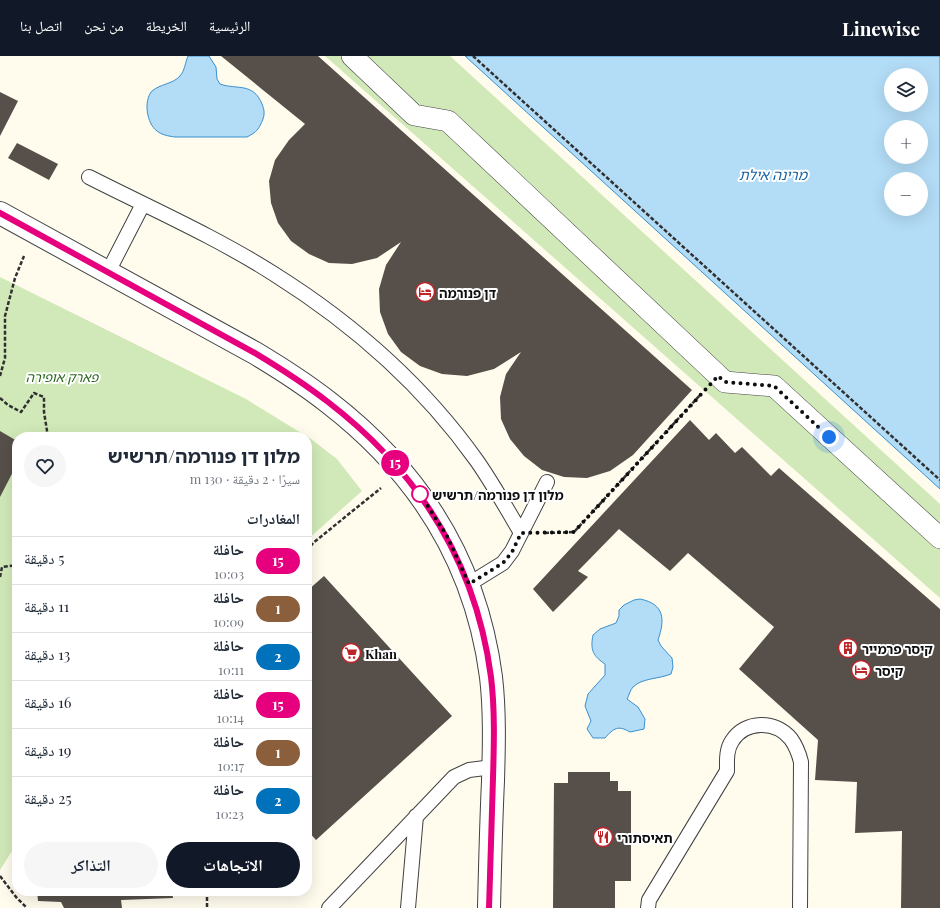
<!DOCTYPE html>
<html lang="ar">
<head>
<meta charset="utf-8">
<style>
  body { margin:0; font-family:"Playfair Display","Noto Naskh Arabic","Noto Sans Hebrew",serif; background:#f6f6f7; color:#1f2937; direction:rtl; height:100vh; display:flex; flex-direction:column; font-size:15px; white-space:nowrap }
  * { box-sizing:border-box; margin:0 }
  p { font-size:13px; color:#747a83 }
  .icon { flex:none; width:22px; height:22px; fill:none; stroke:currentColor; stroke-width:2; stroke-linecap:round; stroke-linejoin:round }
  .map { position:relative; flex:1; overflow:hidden; direction:ltr }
  .drawer { position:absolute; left:12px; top:376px; width:300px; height:464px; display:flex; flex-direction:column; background:#fff; border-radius:16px; box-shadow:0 4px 16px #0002; direction:rtl }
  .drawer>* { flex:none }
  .badge { padding:0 8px; border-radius:13px; font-size:14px; line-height:26px }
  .tools { position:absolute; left:884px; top:12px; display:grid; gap:8px }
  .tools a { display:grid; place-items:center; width:44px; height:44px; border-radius:50%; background:#fff; box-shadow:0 4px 16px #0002; font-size:20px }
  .you { position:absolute; width:20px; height:20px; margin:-10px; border:3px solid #fff; border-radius:50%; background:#1a73e8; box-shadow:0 0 0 6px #1a73e833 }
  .map>.badge { position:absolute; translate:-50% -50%; box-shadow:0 0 0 2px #fff }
  h2 { padding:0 12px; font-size:15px; line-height:36px }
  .round { display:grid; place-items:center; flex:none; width:42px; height:42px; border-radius:21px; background:#f6f6f7 }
  .head { display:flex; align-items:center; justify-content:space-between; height:68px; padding:0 12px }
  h1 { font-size:19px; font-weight:700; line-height:30px }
  .button { display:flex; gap:8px; margin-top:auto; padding:8px 12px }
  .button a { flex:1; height:46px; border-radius:24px; background:#111827; color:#fff; font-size:16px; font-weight:700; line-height:46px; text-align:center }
  .button a+a { background:#f6f6f7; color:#1f2937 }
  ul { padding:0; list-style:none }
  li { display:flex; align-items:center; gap:12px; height:48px; padding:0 12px; border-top:1px solid #e0e1e3 }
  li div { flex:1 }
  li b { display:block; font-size:15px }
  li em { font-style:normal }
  li .badge { min-width:44px; font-weight:700; text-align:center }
  header { display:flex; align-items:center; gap:24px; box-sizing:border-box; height:56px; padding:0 20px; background:#111827; color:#fff }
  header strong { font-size:19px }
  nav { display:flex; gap:22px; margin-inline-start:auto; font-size:14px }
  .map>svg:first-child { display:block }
  .green { fill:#d1e9b8 }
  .water { fill:#b3dcf6; stroke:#3990ce; fill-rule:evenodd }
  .building { fill:#564f4a }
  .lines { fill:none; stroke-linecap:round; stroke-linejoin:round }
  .service-casing { stroke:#414141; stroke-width:16 }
  .pedestrian-casing { stroke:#414141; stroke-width:22 }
  .minor-casing { stroke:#414141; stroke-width:24 }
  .path { stroke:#303030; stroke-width:2.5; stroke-dasharray:4 2; stroke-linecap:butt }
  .service { stroke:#fff; stroke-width:14 }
  .pedestrian { stroke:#fff; stroke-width:21 }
  .minor { stroke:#fff; stroke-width:22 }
  .line-casing { stroke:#fff; stroke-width:9 }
  .line { stroke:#e6007e; stroke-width:6 }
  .walk { stroke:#0e0e0e; stroke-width:4; stroke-dasharray:0 7.2 }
  .stop-dot { fill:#fff; stroke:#e6007e; stroke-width:2 }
  .labels { text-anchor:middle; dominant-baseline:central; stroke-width:4; stroke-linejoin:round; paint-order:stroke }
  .poi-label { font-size:13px; font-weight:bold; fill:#0e0e0e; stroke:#fff; text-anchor:start }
  .park-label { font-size:13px; font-style:italic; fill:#2b661d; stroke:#fff }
  .stop-label { font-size:13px; font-weight:bold; fill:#0e0e0e; stroke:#fff; text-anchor:start }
  .water-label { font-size:14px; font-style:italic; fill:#1661a0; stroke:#fff }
</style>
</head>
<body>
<header>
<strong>Linewise</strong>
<nav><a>الرئيسية</a><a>الخريطة</a><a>من نحن</a><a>اتصل بنا</a></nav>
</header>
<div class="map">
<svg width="940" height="852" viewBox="0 0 940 852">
  <rect width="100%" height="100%" fill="#fffcee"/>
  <!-- green -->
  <path class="green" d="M325,0H450L940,448V542Z
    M0,221L246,343L311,383L337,403L362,435L307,484V381H17V787L0,814Z"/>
  <!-- water -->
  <path class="water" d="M188,0H209L216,11L217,23L220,28C237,34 253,26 262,48C264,53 265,57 263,63C259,73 257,76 247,81H175C168,80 162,79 157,75C147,68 143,45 152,35C160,28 173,28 180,20C185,14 185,7 188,0Z
    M465,0H940V433ZM891,19H921V49H891ZM891,71H921V101H891ZM891,123H921V153H891Z
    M640,543C665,548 665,564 658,584L661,590L672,602L673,611L671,618C659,623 642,622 633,631C630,634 629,640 627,643L638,651L645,663L644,673L630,676C618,669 614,672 605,682H593L587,673L591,665L585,650L588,638L605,619V608C593,600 590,594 593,579L600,573L616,567L619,560V554L624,549L634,544Z"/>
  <!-- building -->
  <path class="building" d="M221,0H318L692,334L633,399L610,415L587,422L564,421L542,414L524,400L510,383L501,363L500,341L506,318L521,296L494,313L467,320L442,318L420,310L401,296L388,278L380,256L379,233L386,209L401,186L377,202L352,208L329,207L309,198L291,185L278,167L271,147L269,125L275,104L289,84L305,68Z
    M0,36L18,45L0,80Z
    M17,87L58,108L49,124L8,102Z
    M690,364L709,384L716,377L735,397L742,391L771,420L779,412L940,553V852H901L902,775L855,777L857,726L815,724L818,684L739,613L774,571L688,497L670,515L619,473L578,515L588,521L553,556L533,533Z
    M0,375L17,385V408L0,441Z
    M324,520L452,660L316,784L307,774V535Z
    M568,716H610V725H618V735H631V825H615V852H553L554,727H568Z
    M37,835H172L173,842L121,844L122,852H64L61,846L38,845Z"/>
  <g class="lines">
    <!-- service casing -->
    <g class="service-casing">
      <path id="service" d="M89,121C150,152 216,181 274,218C352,267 423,329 477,405C493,428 507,453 521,477
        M108,216L143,148
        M469,528L503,507L512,495L547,426
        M329,852L454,721L469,714L493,711
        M408,852L416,760
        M648,852L649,844L727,715C727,705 726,694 732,685C745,664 776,664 791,683C796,690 799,698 801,706L800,852"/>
    </g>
    <!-- pedestrian casing -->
    <g class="pedestrian-casing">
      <path id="pedestrian" d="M352,0L414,59L448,65L725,326L774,330L940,482"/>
    </g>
    <!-- minor casing -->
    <g class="minor-casing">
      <path id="minor" d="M0,157L255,297C280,312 305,328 328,346C419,416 476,506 491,621C495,655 494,691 493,725C491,767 490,810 489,852"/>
    </g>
    <!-- path -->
    <path class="path" d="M473,0L940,424
      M0,320L5,302V260L15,222L24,200
      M0,342L8,349L21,356L34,337L44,341V356L48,381
      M545,477L574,476L701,338
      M307,495L313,487L381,432
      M0,521L2,511L17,509
      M0,820L16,841L27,852
      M207,835V852"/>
    <!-- service -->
    <use href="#service" class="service"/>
    <!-- pedestrian -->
    <use href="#pedestrian" class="pedestrian"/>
    <!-- minor -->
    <use href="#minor" class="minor"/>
  </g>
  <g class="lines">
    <!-- line casing -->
    <g class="line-casing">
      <path id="line" d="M0,157L255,297C280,312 305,328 328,346C419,416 476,507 491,621C495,654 494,688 493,722C492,765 490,809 489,852"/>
    </g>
    <!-- line -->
    <use href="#line" class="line"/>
    <!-- walk -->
    <path class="walk" d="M420,438L447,480L469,528L503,507L512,496L521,477L574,476L718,320L725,326L774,330L829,381"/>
  </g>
  <!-- icons -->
  <defs>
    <g id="hotel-ring" transform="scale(1)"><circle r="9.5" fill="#fff" stroke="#be2529" stroke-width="1.5"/><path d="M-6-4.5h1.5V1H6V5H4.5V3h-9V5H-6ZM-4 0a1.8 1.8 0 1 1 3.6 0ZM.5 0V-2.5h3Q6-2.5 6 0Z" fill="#be2529"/></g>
    <g id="building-ring" transform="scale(1)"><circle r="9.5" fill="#fff" stroke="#be2529" stroke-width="1.5"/><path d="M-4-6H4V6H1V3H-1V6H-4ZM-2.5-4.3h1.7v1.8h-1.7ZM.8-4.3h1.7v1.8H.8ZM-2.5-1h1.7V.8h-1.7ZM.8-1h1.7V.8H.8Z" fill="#be2529"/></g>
    <g id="supermarket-ring" transform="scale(1)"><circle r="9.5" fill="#fff" stroke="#be2529" stroke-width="1.5"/><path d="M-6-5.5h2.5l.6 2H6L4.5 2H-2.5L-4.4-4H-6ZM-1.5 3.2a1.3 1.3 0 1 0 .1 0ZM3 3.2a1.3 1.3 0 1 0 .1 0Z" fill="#be2529"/></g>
    <g id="restaurant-ring" transform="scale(1)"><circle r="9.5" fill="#fff" stroke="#be2529" stroke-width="1.5"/><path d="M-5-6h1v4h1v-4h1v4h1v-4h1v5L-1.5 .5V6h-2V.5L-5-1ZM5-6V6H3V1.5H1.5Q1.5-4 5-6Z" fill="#be2529"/></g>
  </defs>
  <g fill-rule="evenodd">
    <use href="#hotel-ring" x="425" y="236"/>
    <use href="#building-ring" x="848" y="592"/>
    <use href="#supermarket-ring" x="351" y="597"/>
    <use href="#hotel-ring" x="861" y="614"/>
    <use href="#restaurant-ring" x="603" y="781"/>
  </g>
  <!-- markers -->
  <circle class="stop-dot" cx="420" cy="438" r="8"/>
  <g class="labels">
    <!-- poi labels -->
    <g class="poi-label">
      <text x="439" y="236">דן פנורמה</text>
      <text x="862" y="592">קיסר פרמייר</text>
      <text x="365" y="597">Khan</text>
      <text x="875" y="614">קיסר</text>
      <text x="617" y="781">תאיסתורי</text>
    </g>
    <!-- park labels -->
    <g class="park-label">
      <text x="62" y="320">פארק אופירה</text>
    </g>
    <!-- stop labels -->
    <g class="stop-label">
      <text x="432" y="438">מלון דן פנורמה/תרשיש</text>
    </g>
    <!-- water labels -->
    <g class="water-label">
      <text x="773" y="118">מרינה אילת</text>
    </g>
  </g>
</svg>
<div class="tools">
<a><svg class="icon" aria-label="layers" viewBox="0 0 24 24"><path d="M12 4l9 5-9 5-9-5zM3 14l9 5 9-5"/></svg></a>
<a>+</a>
<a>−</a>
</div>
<div class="you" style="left:829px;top:381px"></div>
<b class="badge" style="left:395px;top:407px;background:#e6007e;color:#fff">15</b>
<section class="drawer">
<div class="head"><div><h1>מלון דן פנורמה/תרשיש</h1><p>سيرًا · 2 دقيقة · 130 m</p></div><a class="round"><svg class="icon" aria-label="heart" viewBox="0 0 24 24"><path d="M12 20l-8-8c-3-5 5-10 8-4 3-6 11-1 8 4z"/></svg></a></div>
<h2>المغادرات</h2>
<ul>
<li><span class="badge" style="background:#e6007e;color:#fff">15</span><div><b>حافلة</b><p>10:03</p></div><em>5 دقيقة</em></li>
<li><span class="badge" style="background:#8b5e3c;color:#fff">1</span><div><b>حافلة</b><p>10:09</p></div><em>11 دقيقة</em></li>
<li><span class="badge" style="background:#0072bc;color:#fff">2</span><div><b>حافلة</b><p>10:11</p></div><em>13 دقيقة</em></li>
<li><span class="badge" style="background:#e6007e;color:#fff">15</span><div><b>حافلة</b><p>10:14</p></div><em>16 دقيقة</em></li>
<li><span class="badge" style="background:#8b5e3c;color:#fff">1</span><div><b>حافلة</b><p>10:17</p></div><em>19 دقيقة</em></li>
<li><span class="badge" style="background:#0072bc;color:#fff">2</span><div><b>حافلة</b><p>10:23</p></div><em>25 دقيقة</em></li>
</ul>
<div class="button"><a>الاتجاهات</a><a>التذاكر</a></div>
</section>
</div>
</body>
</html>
